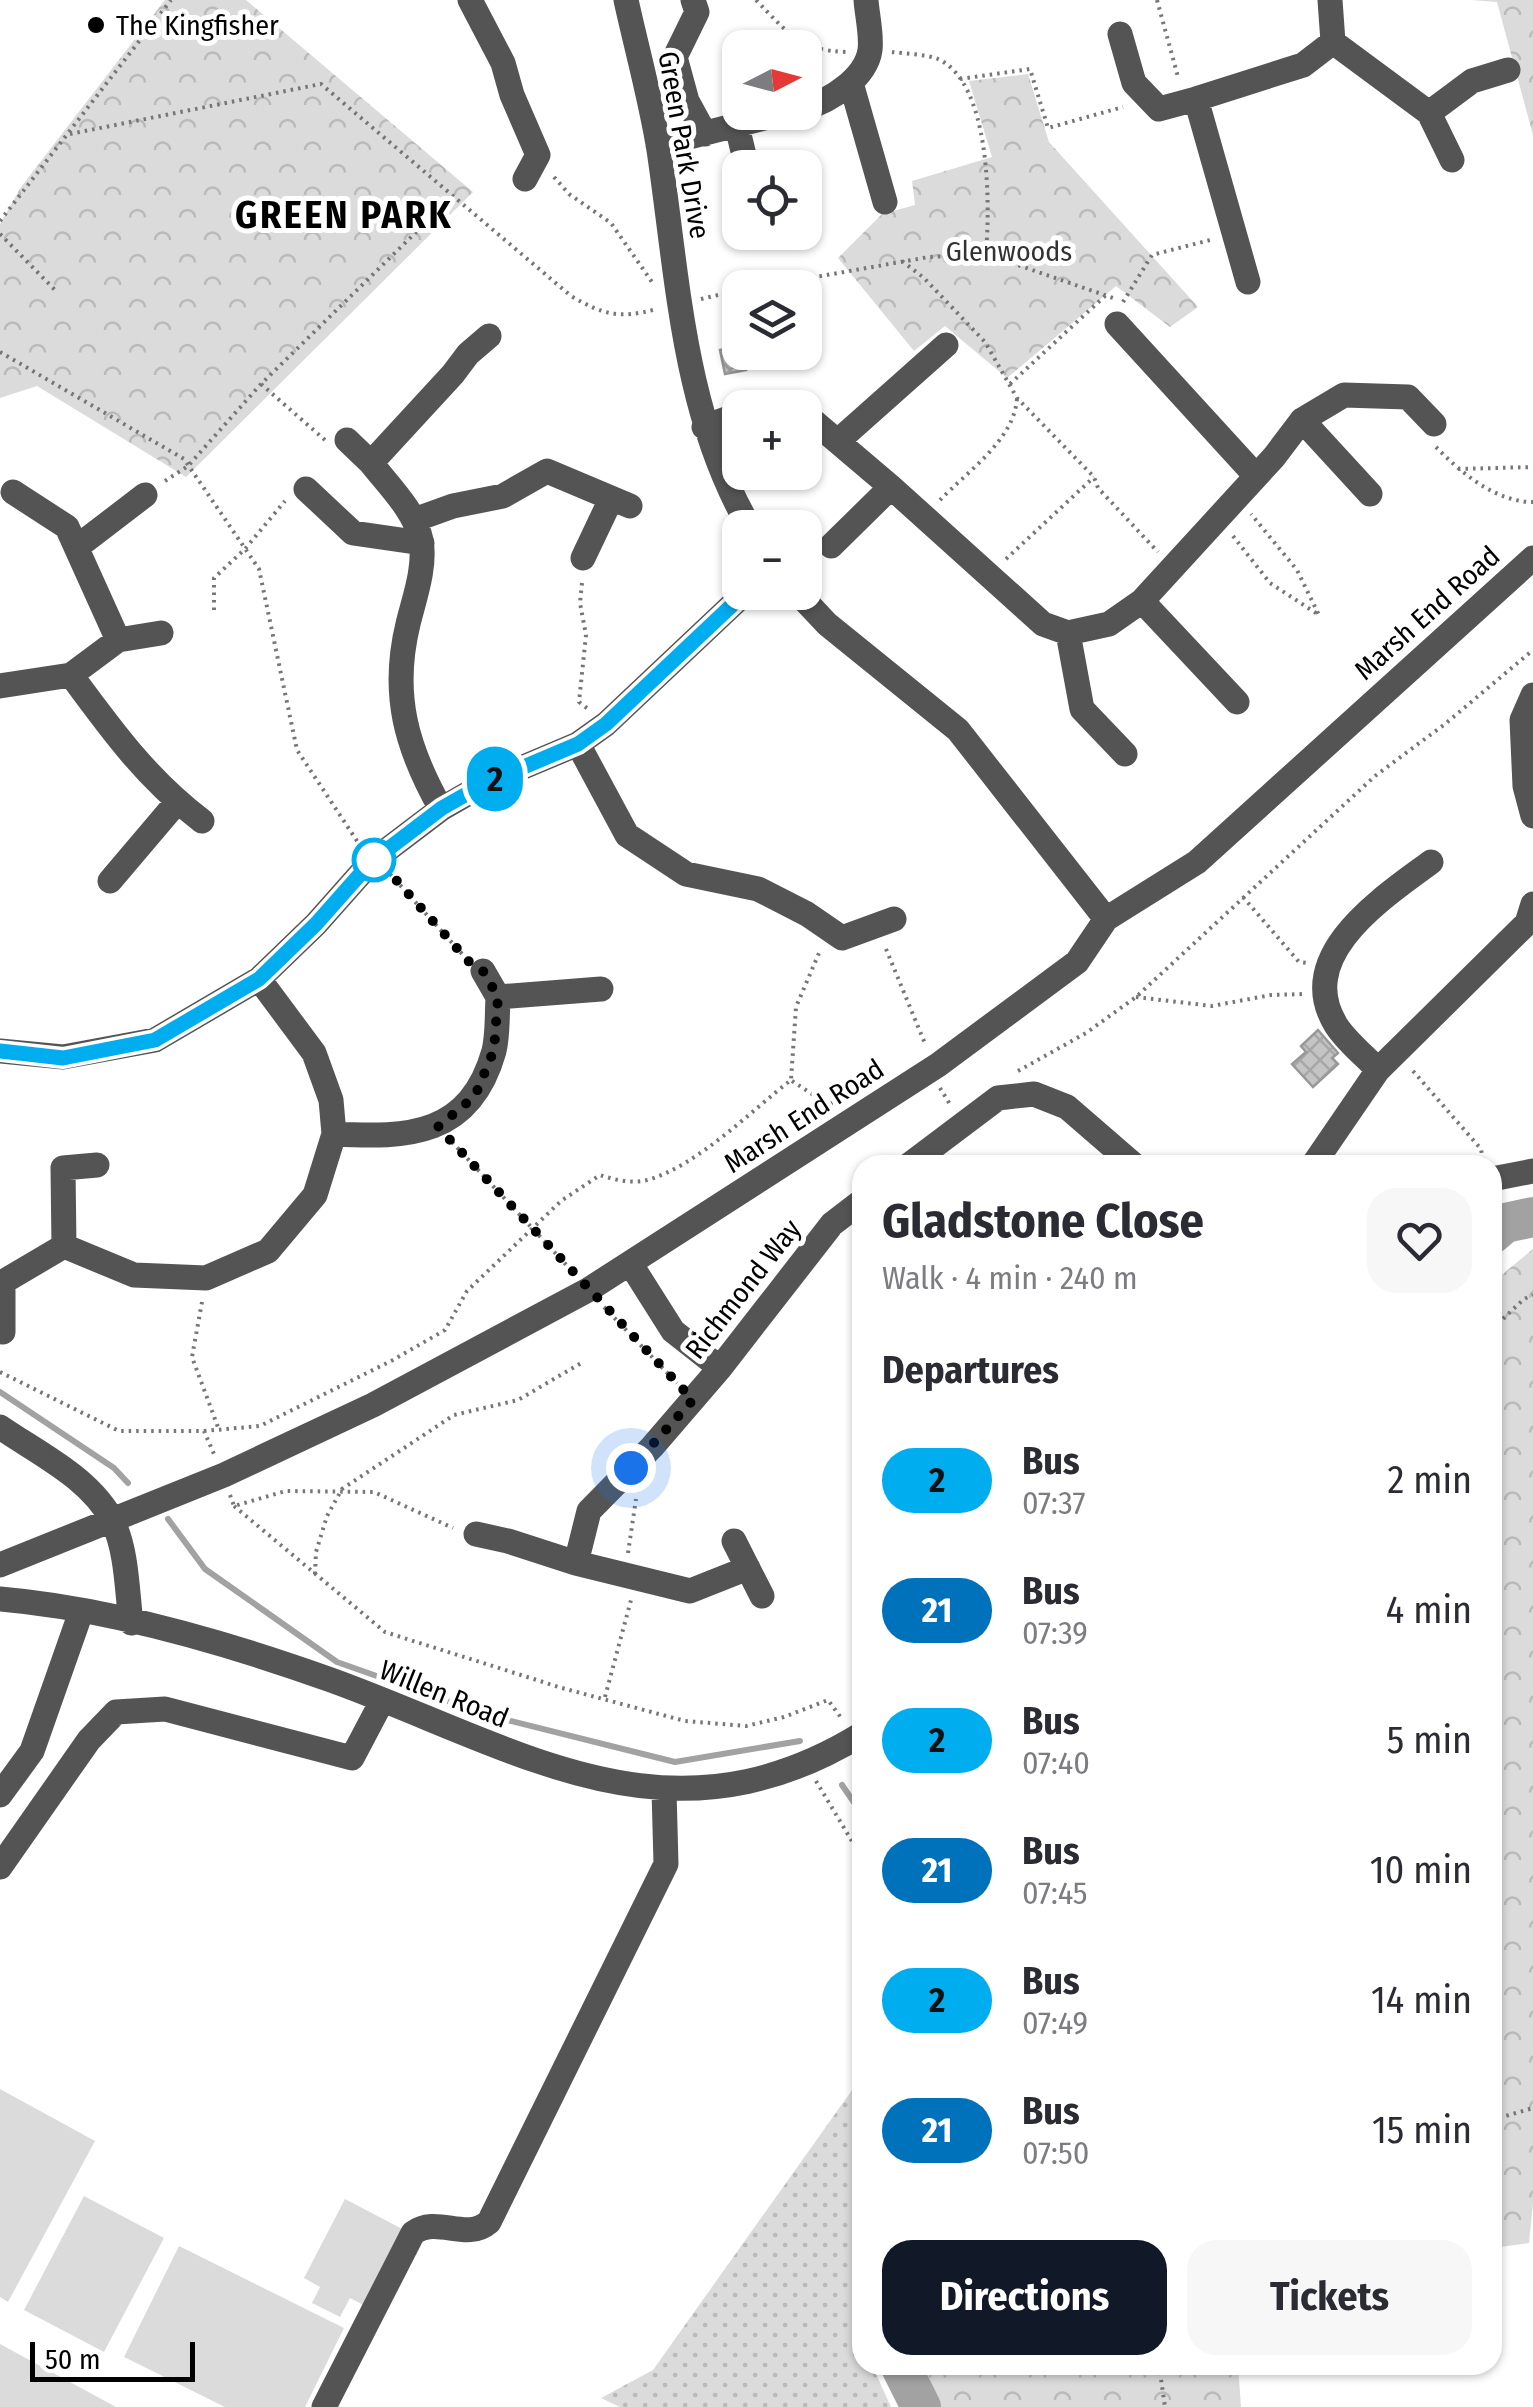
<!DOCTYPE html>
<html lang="en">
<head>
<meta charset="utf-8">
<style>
  body { margin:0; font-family:"Fira Sans Condensed",sans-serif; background:#f7f7f7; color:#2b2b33; height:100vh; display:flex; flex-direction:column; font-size:38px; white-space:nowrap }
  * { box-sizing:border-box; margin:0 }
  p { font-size:32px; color:#7c7c81 }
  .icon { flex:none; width:55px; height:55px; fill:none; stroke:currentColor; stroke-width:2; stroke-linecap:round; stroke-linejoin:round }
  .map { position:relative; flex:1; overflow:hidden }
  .drawer { position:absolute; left:852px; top:1155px; width:650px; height:1220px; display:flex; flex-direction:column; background:#fff; border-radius:30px; box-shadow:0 2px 8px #0004 }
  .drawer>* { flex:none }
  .badge { padding:0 20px; border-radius:32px; font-size:35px; line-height:65px }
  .needle { width:65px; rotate:84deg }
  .fabs { position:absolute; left:722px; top:30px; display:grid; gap:20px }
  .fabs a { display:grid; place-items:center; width:100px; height:100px; border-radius:20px; background:#fff; box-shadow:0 2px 8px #0004; font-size:50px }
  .scale { position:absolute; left:30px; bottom:25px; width:165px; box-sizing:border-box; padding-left:10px; border:5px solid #000; border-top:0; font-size:28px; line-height:35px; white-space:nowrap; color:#000; -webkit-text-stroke:8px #fff; paint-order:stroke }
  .you { position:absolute; width:50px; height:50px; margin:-25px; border:8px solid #fff; border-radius:50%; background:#1a73e8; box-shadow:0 0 0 15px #1a73e833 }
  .map>.badge { position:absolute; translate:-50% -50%; box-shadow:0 0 0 5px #fff }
  h2 { padding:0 30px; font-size:38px; line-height:90px }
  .round { display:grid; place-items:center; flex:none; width:105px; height:105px; border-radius:30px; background:#f7f7f7 }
  .summary { display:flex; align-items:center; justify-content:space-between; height:170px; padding:0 30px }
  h1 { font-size:48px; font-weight:700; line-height:75px }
  .cta { display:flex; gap:20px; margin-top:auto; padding:20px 30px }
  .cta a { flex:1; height:115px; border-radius:30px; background:#111827; color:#fff; font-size:40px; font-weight:700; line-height:115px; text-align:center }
  .cta a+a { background:#f7f7f7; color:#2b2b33 }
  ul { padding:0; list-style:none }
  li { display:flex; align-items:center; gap:30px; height:130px; padding:0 30px }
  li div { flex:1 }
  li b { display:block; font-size:38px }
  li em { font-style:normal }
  li .badge { min-width:110px; font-weight:700; text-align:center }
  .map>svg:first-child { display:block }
  .grass { fill:url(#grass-dots) }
  .park { fill:url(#park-crowns) }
  .pitch { fill:#dbdbdb }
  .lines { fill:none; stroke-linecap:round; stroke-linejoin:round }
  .stream { stroke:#a2a2a2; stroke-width:6 }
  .river { stroke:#a2a2a2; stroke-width:40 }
  .building { fill:url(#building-cross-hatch); stroke:#989898; stroke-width:2.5 }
  .path { stroke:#767676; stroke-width:4; stroke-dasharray:2.5 5; stroke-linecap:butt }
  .minor { stroke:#545454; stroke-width:25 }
  .line-casing { stroke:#fff; stroke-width:22 }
  .line { stroke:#00adef; stroke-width:15 }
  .walk { stroke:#000; stroke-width:10; stroke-dasharray:0 18 }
  .poi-dot { fill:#000; stroke:#fff; stroke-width:4 }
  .stop-dot { fill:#fff; stroke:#00adef; stroke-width:5 }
  .labels { text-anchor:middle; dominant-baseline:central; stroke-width:10; stroke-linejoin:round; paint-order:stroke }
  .poi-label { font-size:28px; fill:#000; stroke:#fff; text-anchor:start }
  .street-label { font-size:28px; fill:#000; stroke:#fff }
  .park-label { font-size:28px; fill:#323232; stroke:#fff }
  .district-label { font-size:38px; font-weight:bold; letter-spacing:2.5px; fill:#000; stroke:#fff }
</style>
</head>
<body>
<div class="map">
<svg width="1533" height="2407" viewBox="0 0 1533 2407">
  <defs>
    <pattern id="grass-dots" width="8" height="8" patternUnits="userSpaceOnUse" patternTransform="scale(2.5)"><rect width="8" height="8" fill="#dbdbdb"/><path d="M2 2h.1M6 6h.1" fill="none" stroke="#bababa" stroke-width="1.8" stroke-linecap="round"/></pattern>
    <pattern id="park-crowns" width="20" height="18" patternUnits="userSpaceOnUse" patternTransform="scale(2.5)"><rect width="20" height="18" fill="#dbdbdb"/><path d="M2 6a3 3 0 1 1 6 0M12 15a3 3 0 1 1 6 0" fill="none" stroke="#bababa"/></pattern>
    <pattern id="building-cross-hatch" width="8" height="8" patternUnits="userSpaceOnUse" patternTransform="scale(2.5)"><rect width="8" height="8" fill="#c4c4c4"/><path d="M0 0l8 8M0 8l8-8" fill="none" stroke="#a7a7a7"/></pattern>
  </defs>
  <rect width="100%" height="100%" fill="#fff"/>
  <!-- grass -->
  <path class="grass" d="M862,2076V2365H872L891,2407H620L601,2398L653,2370Z"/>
  <!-- park -->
  <path class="park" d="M165,0H246L473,192L186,477L37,386L0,398V224L21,187Z
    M1471,0H1533V135L1497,2Z
    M1028,74L1049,142L1198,307L1170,327L1116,286L1007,378L945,326L914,351L838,258L882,214L915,205L912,181L992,157L969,81Z
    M1533,1249V2203L1529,2243L1493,2248L1492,1283Z
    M923,2365H1238L1241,2407H941Z"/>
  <!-- pitch -->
  <path class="pitch" d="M0,2089L95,2141L8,2302L0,2297Z
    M84,2196L164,2238L104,2352L24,2310Z
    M345,2199L408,2232L369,2308L350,2298L340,2317L312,2303L320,2287L304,2278Z
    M179,2246L344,2328L305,2407H225L124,2357Z
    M0,2344L116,2407H0Z"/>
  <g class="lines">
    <!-- stream -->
    <path class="stream" d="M0,1392L114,1468L128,1483
      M168,1519L205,1569L337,1662L487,1715L675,1762L800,1741
      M842,1785L862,1814"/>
    <!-- river -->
    <path class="river" d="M1492,1234L1505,1223L1533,1217
      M900,2365L921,2407"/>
  </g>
  <!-- building -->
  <path class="building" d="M740,346L746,370L725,374L720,350Z
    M1318,1030L1338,1053L1332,1058L1338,1064L1313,1087L1292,1064L1306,1052L1301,1046Z"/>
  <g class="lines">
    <!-- path -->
    <path class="path" d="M756,0C787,32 800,51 847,52
      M1157,0L1178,77
      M892,52C906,54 925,54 938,59C991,83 990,205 986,253
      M960,79L1030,69L1048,128L1123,107
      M70,134L321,84L571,296C604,315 619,319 657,309
      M554,177L569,194L611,223L652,282
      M0,221L171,0
      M0,234L56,291
      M902,261L924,278L985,342L1017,398L1094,477L1098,488L1158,552
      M753,288L929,257L986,254L1116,299
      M701,299L740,290
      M1123,302L1152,255L1214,239
      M0,352L184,459L259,569L297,750L359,844
      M261,384L325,440
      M1010,384L1106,295
      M1436,447C1461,473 1496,502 1533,502
      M1458,469L1533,467
      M165,481L188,466L261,384L452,197
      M940,500C967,472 1015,439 1017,398
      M1233,536L1270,583L1319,615L1297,570L1251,514
      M1006,559L1094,477
      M582,583L580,603L586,635L579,702L588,709
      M214,610V578L245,549L285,501
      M390,874L464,956
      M1243,897L1299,962L1308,963
      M886,949L926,1046
      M1136,997L1212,1006L1271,995L1305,994
      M1018,1071L1086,1033L1136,997L1375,776L1445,724L1533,650
      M1413,1071L1481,1149L1483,1160
      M792,1081L826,1103H836
      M940,1088L951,1106
      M452,1142L571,1270
      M202,1302L192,1357L219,1430
      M604,1307L677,1383
      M1492,1329L1524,1299L1533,1295
      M0,1372L119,1431H204L214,1454
      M204,1431L260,1426L393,1360L445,1330L467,1291L561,1201L600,1175C615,1180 632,1184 647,1180C696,1167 751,1111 791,1080L796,1007L819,953
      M230,1495L234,1506L286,1491L374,1492L453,1528
      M234,1506L385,1632L562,1688L685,1721L746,1726L784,1717L828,1700L842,1719
      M628,1553L636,1499
      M315,1574L316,1552L327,1516L342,1489L454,1415L518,1400L583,1362
      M605,1697L631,1600
      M816,1781L862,1858
      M1492,2120L1533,2108
      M1159,2365L1165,2407"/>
    <!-- minor -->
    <path class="minor" d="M470,0L503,63L512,95L538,155L525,179
      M626,0C637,50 651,100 659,150C678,278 683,414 750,528
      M693,0L697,12L675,57L687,101L705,134
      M1120,34L1134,83L1159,109L1196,99
      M1333,42L1429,113L1452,160
      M851,83L885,202
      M805,108C830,101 866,78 870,50C872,35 867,15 866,0
      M1429,113L1472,81L1508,70
      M737,126L747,168
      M658,145L788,112
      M1248,282L1196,99L1303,65L1333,42L1330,0
      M1117,324L1256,476
      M760,408H771
      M805,414L891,487L1043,624L1068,633L1109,624L1142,601L1274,457L1302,420L1344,395L1408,397L1434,424
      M1302,420L1370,494
      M704,427L740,414
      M347,440L371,463
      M838,441L946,345
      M306,489L353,533L422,543
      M414,520L453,506L503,496L547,471L630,506
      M831,546L891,487
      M77,547L145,495
      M583,558L611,499
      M797,592L827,624L958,730L1106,919
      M1142,601L1237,702
      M1068,633L1082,709L1125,754
      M118,640L161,633
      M71,675C112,731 147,779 202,821
      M0,686L71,675L118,640L67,527L13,492
      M1533,695L1522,720L1525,786L1533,816
      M578,744L627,835L686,874L758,889L807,914L842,938L894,919
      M441,809C406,747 391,694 408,624C414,599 426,567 421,540C415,511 389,486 371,463L453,374L468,354L489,336
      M110,881L177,802
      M483,971L498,997
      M0,1051L63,1057L155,1040L259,979L316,924L371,862L441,809L488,782L578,744L606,724L746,592
      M1378,1070C1365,1056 1346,1041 1336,1025C1293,955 1384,897 1431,862
      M334,1134C409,1138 470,1136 494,1051C498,1035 497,1014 498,997L601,989
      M909,1165L998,1098L1034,1094L1067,1107L1134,1165
      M1313,1165L1378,1070L1527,923L1533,904
      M1492,1179L1533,1171
      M64,1246L63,1168L97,1165
      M630,1263L673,1331L720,1368
      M3,1332V1282L64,1246L134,1275L206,1278L268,1251L315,1195L334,1134L331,1100L314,1053L259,979
      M0,1427C39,1454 91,1478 113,1522C127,1551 127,1591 131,1623
      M476,1534L508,1541L576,1563
      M734,1541L762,1596
      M0,1565L224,1475L373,1405L588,1290L938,1065L1077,962L1106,919L1197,862L1533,558
      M748,1568L690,1591L576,1563L589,1511L652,1447L720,1368L832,1224L862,1201
      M0,1599C106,1608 230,1644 331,1680C517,1747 667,1854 862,1734
      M0,1795L32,1751L81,1612
      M0,1867L89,1740L116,1712L165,1709L352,1758L382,1701
      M324,2407L413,2233C437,2215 466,2242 489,2222L666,1864L664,1790"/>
  </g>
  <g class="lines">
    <!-- line casing -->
    <g class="line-casing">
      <path id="line" d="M0,1051L63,1058L155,1040L259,979L316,924L371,862L442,808L488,782L578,744L606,724L746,592"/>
    </g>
    <!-- line -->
    <use href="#line" class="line"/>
    <!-- walk -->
    <path class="walk" d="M374,860L371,862L388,871L472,965L483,971L498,997L494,1050L475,1096L438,1127L693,1400L631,1468"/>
  </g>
  <!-- markers -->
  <circle class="poi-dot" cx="96" cy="25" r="10"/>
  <circle class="stop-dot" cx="374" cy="860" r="20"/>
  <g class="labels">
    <!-- poi labels -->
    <g class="poi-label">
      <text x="116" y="25">The Kingfisher</text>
    </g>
    <!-- street labels -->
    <g class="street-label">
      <text transform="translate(684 145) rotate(80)">Green Park Drive</text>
      <text transform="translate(1427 613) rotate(-42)">Marsh End Road</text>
      <text transform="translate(804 1116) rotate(-33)">Marsh End Road</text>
      <text transform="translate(743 1289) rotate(-52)">Richmond Way</text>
      <text transform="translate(444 1694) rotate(22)">Willen Road</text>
    </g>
    <!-- park labels -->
    <g class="park-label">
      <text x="1009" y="251">Glenwoods</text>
    </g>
    <!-- district labels -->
    <g class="district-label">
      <text x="344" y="215">GREEN PARK</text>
    </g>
  </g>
</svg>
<div class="fabs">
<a><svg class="needle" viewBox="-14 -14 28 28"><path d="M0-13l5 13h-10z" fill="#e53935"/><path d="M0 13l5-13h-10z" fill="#7c7c81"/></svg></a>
<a><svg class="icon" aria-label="locate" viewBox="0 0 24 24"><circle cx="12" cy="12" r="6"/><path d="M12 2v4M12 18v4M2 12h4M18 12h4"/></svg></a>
<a><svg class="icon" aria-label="layers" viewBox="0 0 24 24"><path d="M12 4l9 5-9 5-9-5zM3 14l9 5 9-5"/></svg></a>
<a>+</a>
<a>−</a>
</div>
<div class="scale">50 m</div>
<div class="you" style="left:631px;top:1468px"></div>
<b class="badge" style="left:495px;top:779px;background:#00adef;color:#111">2</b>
<section class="drawer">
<div class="summary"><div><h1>Gladstone Close</h1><p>Walk · 4 min · 240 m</p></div><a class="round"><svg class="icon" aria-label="heart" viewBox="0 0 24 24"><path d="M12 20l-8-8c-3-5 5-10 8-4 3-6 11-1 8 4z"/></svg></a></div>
<h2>Departures</h2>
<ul>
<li><span class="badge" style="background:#00adef;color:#111">2</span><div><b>Bus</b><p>07:37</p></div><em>2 min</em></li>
<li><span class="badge" style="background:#0072bc;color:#fff">21</span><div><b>Bus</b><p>07:39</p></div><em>4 min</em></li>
<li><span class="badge" style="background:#00adef;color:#111">2</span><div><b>Bus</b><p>07:40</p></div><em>5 min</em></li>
<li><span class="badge" style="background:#0072bc;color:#fff">21</span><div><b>Bus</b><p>07:45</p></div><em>10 min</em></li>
<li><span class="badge" style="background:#00adef;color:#111">2</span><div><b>Bus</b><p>07:49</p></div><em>14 min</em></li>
<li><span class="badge" style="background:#0072bc;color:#fff">21</span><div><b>Bus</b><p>07:50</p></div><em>15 min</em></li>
</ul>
<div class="cta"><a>Directions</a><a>Tickets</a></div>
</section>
</div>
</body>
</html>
